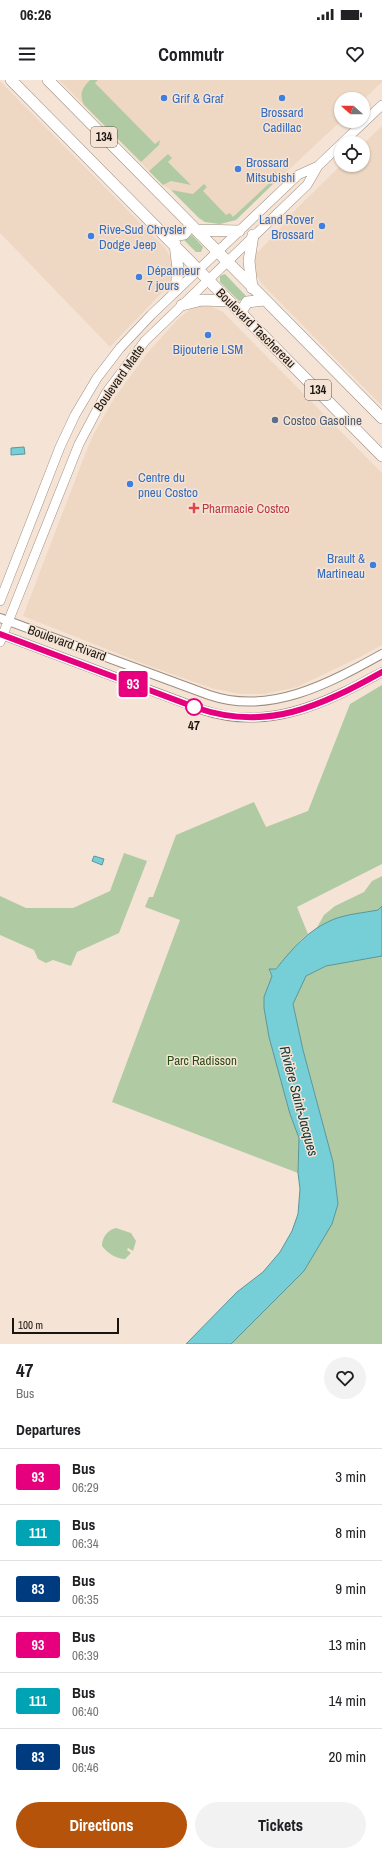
<!DOCTYPE html>
<html lang="en">
<head>
<meta charset="utf-8">
<style>
  body { margin:0; font-family:"Archivo Narrow",sans-serif; background:#f2f2f2; color:#202124; height:100vh; display:flex; flex-direction:column; font-size:15px; white-space:nowrap }
  * { box-sizing:border-box; margin:0 }
  p { font-size:13px; color:#757577 }
  .icon { flex:none; width:22px; height:22px; fill:none; stroke:currentColor; stroke-width:2; stroke-linecap:round; stroke-linejoin:round }
  .map { position:relative; height:1264px; overflow:hidden }
  .panel { display:flex; flex-direction:column; background:#fff; flex:1 }
  .panel>* { flex:none }
  .badge { padding:0 8px; border-radius:3px; font-size:14px; line-height:26px }
  .needle { width:26px; rotate:291deg }
  .fabs { position:absolute; left:334px; top:12px; display:grid; gap:8px }
  .fabs a { display:grid; place-items:center; width:36px; height:36px; border-radius:50%; background:#fff; box-shadow:0 1px 3px #0004; font-size:20px }
  .scale { position:absolute; left:12px; bottom:10px; width:107px; box-sizing:border-box; padding-left:4px; border:2px solid #1a140f; border-top:0; font-size:11px; line-height:14px; white-space:nowrap; color:#1a140f; -webkit-text-stroke:3px #f5e4d5; paint-order:stroke }
  .map>.badge { position:absolute; translate:-50% -50%; box-shadow:0 0 0 2px #fff }
  h2 { padding:0 16px; font-size:15px; line-height:36px }
  .round { display:grid; place-items:center; flex:none; width:42px; height:42px; border-radius:21px; background:#f2f2f2 }
  .head { display:flex; align-items:center; justify-content:space-between; height:68px; padding:0 16px }
  h1 { font-size:19px; font-weight:700; line-height:30px }
  .action { display:flex; gap:8px; margin-top:auto; padding:8px 16px }
  .action a { flex:1; height:46px; border-radius:24px; background:#b45309; color:#fff; font-size:16px; font-weight:700; line-height:46px; text-align:center }
  .action a+a { background:#f2f2f2; color:#202124 }
  ul { padding:0; list-style:none }
  li { display:flex; align-items:center; gap:12px; height:56px; padding:0 16px; border-top:1px solid #e0e0e0 }
  li div { flex:1 }
  li b { display:block; font-size:15px }
  li em { font-style:normal }
  li .badge { min-width:44px; font-weight:700; text-align:center }
  .status { display:flex; justify-content:space-between; align-items:center; height:28px; padding:0 20px; background:#fff; direction:ltr }
  .status svg { height:11px; fill:currentColor }
  header { display:flex; justify-content:space-between; align-items:center; height:52px; padding:0 16px; background:#fff; font-size:18px; font-weight:700 }
  .map>svg:first-child { display:block }
  .built { fill:#eed8c3 }
  .green { fill:#b0cba4 }
  .water { fill:#76ced7; stroke:#5a969b }
  .lines { fill:none; stroke-linecap:round; stroke-linejoin:round }
  .tertiary-casing { stroke:#9d8d7f; stroke-width:10 }
  .secondary-casing { stroke:#9d8d7f; stroke-width:10 }
  .primary-casing { stroke:#9d8d7f; stroke-width:12 }
  .tertiary { stroke:#fff; stroke-width:8 }
  .secondary { stroke:#fff; stroke-width:9 }
  .primary { stroke:#fff; stroke-width:11 }
  .line-casing { stroke:#fff; stroke-width:9 }
  .line { stroke:#e6007e; stroke-width:6 }
  .shop-dot { fill:#3f7fe0; stroke:#f5e4d5; stroke-width:1.5 }
  .service-dot { fill:#5c6f8a; stroke:#f5e4d5; stroke-width:1.5 }
  .health-dot { fill:#e0444e; stroke:#f5e4d5; stroke-width:1.5 }
  .stop-dot { fill:#fff; stroke:#e6007e; stroke-width:2 }
  .labels { text-anchor:middle; dominant-baseline:central; stroke-width:3; stroke-linejoin:round; paint-order:stroke }
  .shield { fill:#f5e4d5; stroke:#5c524a; stroke-width:1 }
  .shield-label { font-size:12px; font-weight:bold; fill:#1a140f }
  .shop-label { font-size:13px; fill:#366cbe; stroke:#f5e4d5; text-anchor:start }
  .street-label { font-size:13px; fill:#1a140f; stroke:#f5e4d5 }
  .service-label { font-size:13px; fill:#4e5e75; stroke:#f5e4d5; text-anchor:start }
  .health-label { font-size:13px; fill:#be3a42; stroke:#f5e4d5; text-anchor:start }
  .stop-label { font-size:13px; font-weight:bold; fill:#1a140f; stroke:#f5e4d5 }
  .park-label { font-size:13px; fill:#294c14; stroke:#f5e4d5 }
  .water-label { font-size:14px; font-style:italic; fill:#0e393d; stroke:#f5e4d5 }
</style>
</head>
<body>
<div class="status"><b>06:26</b><svg viewBox="0 0 49 12"><path d="M0 12V9h3v3zM5 12V6h3v6zM10 12V3h3v9zM15 12V0h3v12zM26 1h20v11H26zM47 4h2v5h-2z"/></svg></div>
<header><svg class="icon" aria-label="menu" viewBox="0 0 24 24"><path d="M4 6h16M4 12h16M4 18h16"/></svg>Commutr<svg class="icon" aria-label="heart" viewBox="0 0 24 24"><path d="M12 20l-8-8c-3-5 5-10 8-4 3-6 11-1 8 4z"/></svg></header>
<div class="map">
<svg width="382" height="1264" viewBox="0 0 382 1264">
  <rect width="100%" height="100%" fill="#f5e4d5"/>
  <!-- built -->
  <path class="built" d="M59,0H382V2L363,20L341,19V41L236,139L220,144L205,142L199,138L171,110L163,105Z
    M0,1L165,168L173,181L174,185L171,203L110,267L0,153Z
    M382,46V326L261,203L253,189V172H258L286,142L289,136L341,85H363V64Z
    M208,225L223,232L382,393V565L360,577L297,607L265,614H239L211,608L144,584L23,536L82,382L93,355L115,317L148,272L177,240L189,230L198,226Z"/>
  <!-- green -->
  <path class="green" d="M90,0H98L95,3L155,64L160,60L159,65L141,82L84,25C79,14 82,8 90,0Z
    M168,74L172,78L168,82L191,105L171,101L163,105L149,91Z
    M275,91L279,98L236,140L220,144L205,142L199,138L171,110L193,114L204,104L207,107L203,111L226,135L230,133L233,137L275,98L272,94Z
    M192,155L203,167L201,172H196L184,160Z
    M225,194L247,217L239,221L220,202V196Z
    M382,605V784L297,827L308,854C293,864 286,887 269,891L272,896L264,917V928L269,957L290,1034L299,1058L298,1093L112,1022L180,840L145,827L149,817H153L176,755L254,722L266,747L308,731L350,624Z
    M124,773L147,781L119,853L77,872L71,886L53,880L46,883L38,879L34,870L0,855V816L26,828H73L110,811Z
    M382,796V826L378,830L332,840L316,849L324,835L335,826L364,812L372,801Z
    M377,875L382,876V1264H231L304,1191L331,1144L338,1124L333,1082L303,970L293,924L306,896L326,886Z
    M116,1148L131,1153L136,1161L133,1171L128,1168L127,1170L131,1173L125,1179C117,1179 107,1173 102,1166C102,1158 107,1150 116,1148Z"/>
  <!-- water -->
  <path class="water" d="M24,367L25,374L11,375V368Z
    M94,776L104,779L102,785L92,781Z
    M382,826V876L326,886L306,896L293,924L303,970L333,1082L338,1124L332,1144L304,1191L231,1264H186L237,1212L263,1192L280,1172L292,1151L298,1134L300,1109L298,1093L299,1058L290,1034L269,957L264,928V917L272,896L269,889H276C292,869 308,850 332,840C346,834 363,833 378,830Z"/>
  <g class="lines">
    <!-- tertiary casing -->
    <g class="tertiary-casing">
      <path id="tertiary" d="M0,538L209,615C270,636 330,603 382,574
        M0,554L203,630C268,652 326,623 382,592"/>
    </g>
    <!-- secondary casing -->
    <g class="secondary-casing">
      <path id="secondary" d="M342,63L382,25
        M0,521L60,367L75,335L97,298L120,268L151,235L298,95L318,86L341,64
        M0,562L79,364L106,313L145,261L307,105L318,86"/>
    </g>
    <!-- primary casing -->
    <g class="primary-casing">
      <path id="primary" d="M11,0L382,376
        M48,0L382,338
        M196,150L239,151
        M168,157L184,154L191,145
        M175,164L178,189L176,210
        M252,208L249,181L253,155
        M182,225L202,220L229,221
        M241,232L247,222L264,220"/>
    </g>
    <!-- tertiary -->
    <use href="#tertiary" class="tertiary"/>
    <!-- secondary -->
    <use href="#secondary" class="secondary"/>
    <!-- primary -->
    <use href="#primary" class="primary"/>
  </g>
  <g class="lines">
    <!-- line casing -->
    <g class="line-casing">
      <path id="line" d="M0,554L197,628C267,652 321,626 382,592"/>
    </g>
    <!-- line -->
    <use href="#line" class="line"/>
  </g>
  <!-- markers -->
  <g class="shop-dot">
    <circle cx="164" cy="18" r="4"/>
    <circle cx="282" cy="18" r="4"/>
    <circle cx="238" cy="89" r="4"/>
    <circle cx="322" cy="146" r="4"/>
    <circle cx="91" cy="156" r="4"/>
    <circle cx="139" cy="197" r="4"/>
    <circle cx="208" cy="255" r="4"/>
    <circle cx="130" cy="404" r="4"/>
    <circle cx="373" cy="485" r="4"/>
  </g>
  <circle class="service-dot" cx="275" cy="340" r="4"/>
  <path class="health-dot" d="M192 422h4v4h4v4h-4v4h-4v-4h-4v-4h4z"/>
  <circle class="stop-dot" cx="194" cy="627" r="8"/>
  <g class="labels">
    <!-- shield labels -->
    <g class="shield">
      <rect x="91" y="47" width="26" height="20" rx="3"/>
      <rect x="305" y="300" width="26" height="20" rx="3"/>
    </g>
    <g class="shield-label">
      <text x="104" y="57">134</text>
      <text x="318" y="310">134</text>
    </g>
    <!-- shop labels -->
    <g class="shop-label">
      <text x="172" y="18">Grif &amp; Graf</text>
      <text x="282" y="32" text-anchor="middle">Brossard<tspan x="282" dy="15">Cadillac</tspan></text>
      <text x="246" y="82">Brossard<tspan x="246" dy="15">Mitsubishi</tspan></text>
      <text x="314" y="139" text-anchor="end">Land Rover<tspan x="314" dy="15">Brossard</tspan></text>
      <text x="99" y="149">Rive-Sud Chrysler<tspan x="99" dy="15">Dodge Jeep</tspan></text>
      <text x="147" y="190">Dépanneur<tspan x="147" dy="15">7 jours</tspan></text>
      <text x="208" y="269" text-anchor="middle">Bijouterie LSM</text>
      <text x="138" y="397">Centre du<tspan x="138" dy="15">pneu Costco</tspan></text>
      <text x="365" y="478" text-anchor="end">Brault &amp;<tspan x="365" dy="15">Martineau</tspan></text>
    </g>
    <!-- street labels -->
    <g class="street-label">
      <text transform="translate(256 248) rotate(45)">Boulevard Taschereau</text>
      <text transform="translate(119 298) rotate(-55)">Boulevard Matte</text>
      <text transform="translate(67 563) rotate(20)">Boulevard Rivard</text>
    </g>
    <!-- service labels -->
    <g class="service-label">
      <text x="283" y="340">Costco Gasoline</text>
    </g>
    <!-- health labels -->
    <g class="health-label">
      <text x="202" y="428">Pharmacie Costco</text>
    </g>
    <!-- stop labels -->
    <g class="stop-label">
      <text x="194" y="645">47</text>
    </g>
    <!-- park labels -->
    <g class="park-label">
      <text x="202" y="980">Parc Radisson</text>
    </g>
    <!-- water labels -->
    <g class="water-label">
      <text transform="translate(299 1021) rotate(75)">Rivière Saint-Jacques</text>
    </g>
  </g>
</svg>
<div class="fabs">
<a><svg class="needle" viewBox="-14 -14 28 28"><path d="M0-13l5 13h-10z" fill="#e53935"/><path d="M0 13l5-13h-10z" fill="#757577"/></svg></a>
<a><svg class="icon" aria-label="locate" viewBox="0 0 24 24"><circle cx="12" cy="12" r="6"/><path d="M12 2v4M12 18v4M2 12h4M18 12h4"/></svg></a>
</div>
<div class="scale">100 m</div>
<b class="badge" style="left:133px;top:604px;background:#e6007e;color:#fff">93</b>
</div>
<section class="panel">
<div class="head"><div><h1>47</h1><p>Bus</p></div><a class="round"><svg class="icon" aria-label="heart" viewBox="0 0 24 24"><path d="M12 20l-8-8c-3-5 5-10 8-4 3-6 11-1 8 4z"/></svg></a></div>
<h2>Departures</h2>
<ul>
<li><span class="badge" style="background:#e6007e;color:#fff">93</span><div><b>Bus</b><p>06:29</p></div><em>3 min</em></li>
<li><span class="badge" style="background:#00a3b4;color:#fff">111</span><div><b>Bus</b><p>06:34</p></div><em>8 min</em></li>
<li><span class="badge" style="background:#003b80;color:#fff">83</span><div><b>Bus</b><p>06:35</p></div><em>9 min</em></li>
<li><span class="badge" style="background:#e6007e;color:#fff">93</span><div><b>Bus</b><p>06:39</p></div><em>13 min</em></li>
<li><span class="badge" style="background:#00a3b4;color:#fff">111</span><div><b>Bus</b><p>06:40</p></div><em>14 min</em></li>
<li><span class="badge" style="background:#003b80;color:#fff">83</span><div><b>Bus</b><p>06:46</p></div><em>20 min</em></li>
</ul>
<div class="action"><a>Directions</a><a>Tickets</a></div>
</section>
</body>
</html>
